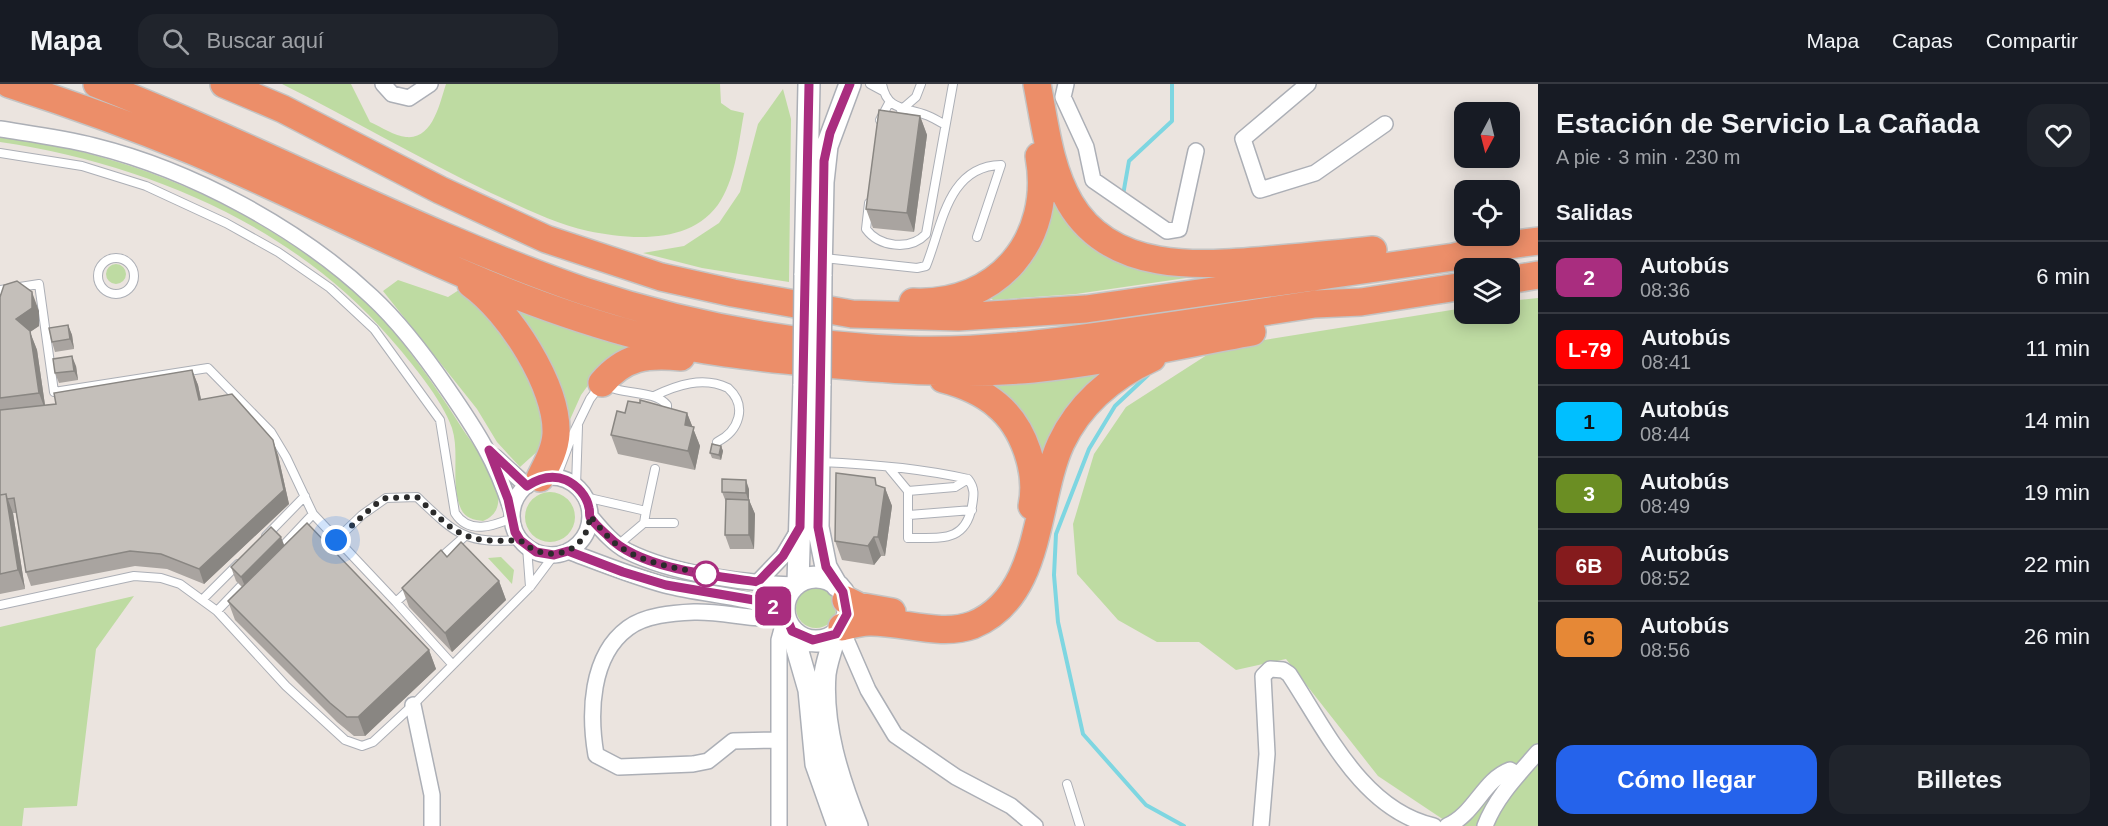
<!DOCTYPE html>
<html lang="es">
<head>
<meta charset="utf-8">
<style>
  body { margin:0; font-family:Arial,sans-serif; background:#20242c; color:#f1f3f6; height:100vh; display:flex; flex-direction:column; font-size:22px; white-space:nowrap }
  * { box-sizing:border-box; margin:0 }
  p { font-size:20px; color:#9ea1a6 }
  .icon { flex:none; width:33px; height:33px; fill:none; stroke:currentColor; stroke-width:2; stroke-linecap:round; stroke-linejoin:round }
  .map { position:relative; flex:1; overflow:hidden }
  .sheet { display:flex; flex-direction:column; background:#171b24; width:570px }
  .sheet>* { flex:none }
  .badge { padding:0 12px; border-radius:9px; font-size:21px; line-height:39px }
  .needle { width:39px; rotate:187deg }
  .controls { position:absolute; left:1454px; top:18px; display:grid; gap:12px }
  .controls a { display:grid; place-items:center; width:66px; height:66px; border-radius:12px; background:#171b24; box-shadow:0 3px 15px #0003; font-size:30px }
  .you { position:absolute; width:30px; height:30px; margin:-15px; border:4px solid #fff; border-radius:50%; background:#1a73e8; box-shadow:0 0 0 9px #1a73e833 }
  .map>.badge { position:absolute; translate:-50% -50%; box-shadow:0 0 0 3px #fff }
  h2 { padding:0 18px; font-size:22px; line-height:54px }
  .round { display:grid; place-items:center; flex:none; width:63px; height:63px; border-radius:18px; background:#20242c }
  .head { display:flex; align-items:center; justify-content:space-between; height:102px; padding:0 18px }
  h1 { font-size:28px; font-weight:600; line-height:45px }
  .primary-button { display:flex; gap:12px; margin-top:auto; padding:12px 18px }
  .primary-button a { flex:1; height:69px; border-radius:18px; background:#2563eb; color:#fff; font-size:24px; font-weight:600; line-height:69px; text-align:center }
  .primary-button a+a { background:#20242c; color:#f1f3f6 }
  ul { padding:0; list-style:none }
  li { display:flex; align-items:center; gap:18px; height:72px; padding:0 18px; border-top:2px solid #363941 }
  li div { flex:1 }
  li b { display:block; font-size:22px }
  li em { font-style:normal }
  li .badge { min-width:66px; font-weight:700; text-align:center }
  header { display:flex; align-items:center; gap:36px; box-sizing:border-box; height:84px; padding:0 30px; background:#171b24; border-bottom:2px solid #363941 }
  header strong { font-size:28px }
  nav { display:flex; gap:33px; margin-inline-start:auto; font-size:21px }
  .search { width:420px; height:54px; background:#20242c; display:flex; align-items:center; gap:15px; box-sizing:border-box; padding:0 21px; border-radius:18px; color:#9ea1a6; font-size:22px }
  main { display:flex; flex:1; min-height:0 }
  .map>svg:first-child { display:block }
  .grass { fill:#bedba2 }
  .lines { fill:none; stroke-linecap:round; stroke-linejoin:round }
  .stream { stroke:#7ed6e1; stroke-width:4 }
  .lane-casing { stroke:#acafb6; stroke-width:10 }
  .street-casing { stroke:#acafb6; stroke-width:18 }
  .secondary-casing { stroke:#acafb6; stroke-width:24 }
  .highway-casing { stroke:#c4c4c4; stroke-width:30 }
  .lane { stroke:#fff; stroke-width:8 }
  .street { stroke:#fff; stroke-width:15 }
  .secondary { stroke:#fff; stroke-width:21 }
  .highway { stroke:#ec8e69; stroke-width:27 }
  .secondary-bridge-casing { stroke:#acafb6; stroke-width:24; stroke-linecap:butt }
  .secondary-bridge { stroke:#fff; stroke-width:21 }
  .wall { fill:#a9a4a0 }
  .shaded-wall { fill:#898682 }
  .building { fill:#c4bfba; stroke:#898682; stroke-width:1.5 }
  .line-casing { stroke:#fff; stroke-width:14 }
  .line { stroke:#a92d7f; stroke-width:9 }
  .walk { stroke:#2b2b2b; stroke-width:6; stroke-dasharray:0 10.8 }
  .stop-dot { fill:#fff; stroke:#a92d7f; stroke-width:3 }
</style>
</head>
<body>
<header>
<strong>Mapa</strong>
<div class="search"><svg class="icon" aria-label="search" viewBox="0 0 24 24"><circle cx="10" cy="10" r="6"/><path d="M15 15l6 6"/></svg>Buscar aquí</div>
<nav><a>Mapa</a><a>Capas</a><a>Compartir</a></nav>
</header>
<main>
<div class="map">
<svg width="1538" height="742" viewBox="0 0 1538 742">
  <rect width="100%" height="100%" fill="#ebe4df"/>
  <!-- grass -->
  <path class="grass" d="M282,0H351L370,38C381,43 395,52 406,53C433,56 440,18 446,0H720L721,19L731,26L744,29C739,56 736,91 721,116C694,161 632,156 588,147C555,140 522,123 491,109C420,75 352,35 282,0Z
    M783,5L791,35L789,198L702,184L643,169L684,162L719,139L740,108L758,40Z
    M0,52C116,69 214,105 310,173C329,187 350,201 367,218C403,255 432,297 460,341C468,354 478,365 485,379C495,397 510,426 483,437C474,436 465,434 461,425C450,400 460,369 452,344C442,315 410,277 390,254C293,141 144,79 0,58Z
    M1054,105L1170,190L1193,193L1076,210L993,216L990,213C1025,174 1050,159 1054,105Z
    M106 190a10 10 0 1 1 20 0a10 10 0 1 1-20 0Z
    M398,196L448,213L462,204L511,258L536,310L544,344L540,365L520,383L497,358L477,325L383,207Z
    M1538,214V742H1453L1378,692L1286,575L1236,586L1199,558H1157L1118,536L1077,490L1073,440L1094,370L1126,323L1210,269L1258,257L1464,224V230H1509V217Z
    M511,223L646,263L600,285L581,311L568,340Z
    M1115,284L1045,390L976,296Z
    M525 433a25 25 0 1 1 50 0a25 25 0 1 1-50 0Z
    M501,473L514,486L512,500L488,474Z
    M796 524a20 20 0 1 1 40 0a20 20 0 1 1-40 0Z
    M134,512L96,565L77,722L24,724L22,742H0V543Z"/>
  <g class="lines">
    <!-- stream -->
    <path class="stream" d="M1123,111L1129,77L1172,37V0
      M1148,291L1115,322L1089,365L1056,450L1054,491L1058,538L1083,650L1146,721L1184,742"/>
    <!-- lane casing -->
    <g class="lane-casing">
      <path id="lane" d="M870,0L883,7
        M882,0C887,27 905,23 926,31C932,33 938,37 944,40
        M901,26L916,13L921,0
        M880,36L889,19
        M0,69L82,82L146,102L226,139L278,168L330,204L374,245L440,336L455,429C469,451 493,442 512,434
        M869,119L866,145C879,163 910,167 926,150L953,0
        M98 192a18 18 0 1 1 36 0a18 18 0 1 1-36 0Z
        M824,174L917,184L926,182C942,143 947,82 1001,81L977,153
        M0,206L39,200L54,308L208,284L271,348L286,373L313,430L396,518L411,504
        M654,312C677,301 703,292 728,304C748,322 739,347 717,358
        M820,378C869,380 920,384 968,395C975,404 974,411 972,422C965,460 939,453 908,454V407L889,384
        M556,394L572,352L590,315L602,299C620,312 654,305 667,321V332
        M576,402L578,342
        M908,407L955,403L968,395
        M585,413L646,427L644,439L618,461
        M646,427L655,385
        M909,431L972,426
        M644,439H674
        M266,452L305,412
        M336,456L362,431L386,414L417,413C456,450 464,460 520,456
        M282,463L313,430
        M527,463L530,503
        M438,476L464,453
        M203,515L238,480
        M396,518L452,580
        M0,521L134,492L161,494L180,500L217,527L286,602L345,656L362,662L373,658L413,621L530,503L554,471
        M217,527L241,502
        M1067,700L1080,742"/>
    </g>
    <!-- street casing -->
    <g class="street-casing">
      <path id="street" d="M383,0L392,10L409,14L430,0
        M1066,0L1063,13L1086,63L1093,96L1167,147L1179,145L1196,67
        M1308,0L1243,55L1260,106L1315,89L1385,40
        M0,45C31,50 63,54 94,62C191,86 299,144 372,213C400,239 425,272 447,304C476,346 497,378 512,428
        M495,373L527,402
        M512 432a39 39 0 1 1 78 0a39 39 0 1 1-78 0Z
        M590,432C601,445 612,459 627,467C673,490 743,499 794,501
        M568,467C600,479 632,492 665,501C705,511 745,512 784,527
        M758,498L783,472L798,447
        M841,544L868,606L895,651L956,693L1011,722L1035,742
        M413,621L432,711V742
        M779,656L733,657L708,677L693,680L619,683L596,671C589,630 590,572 628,544C645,531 673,529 694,528C724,527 754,537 785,534
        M779,742V556L782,545L788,541
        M1261,742L1267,670L1263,592L1270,585L1283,586L1289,590C1326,646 1362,726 1434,742
        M1447,742C1475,730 1483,696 1510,686L1517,690
        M1485,742C1496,713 1518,691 1538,668"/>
    </g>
    <!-- secondary casing -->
    <g class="secondary-casing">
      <path id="secondary" d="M805,191L809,0
        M821,192L823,98L827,62L850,0
        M820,300L818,443L826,483L837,502
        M784 525a32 32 0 1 1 64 0a32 32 0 1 1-64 0Z
        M798,498L804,300
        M792,547L809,606L816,680L838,742
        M836,550C832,563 827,576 825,590C821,642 838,694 857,742"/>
    </g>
    <!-- highway casing -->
    <g class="highway-casing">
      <path id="highway" d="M9,0C71,20 132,42 193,67C342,130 486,213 644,253C703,269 764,274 825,280C894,286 963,291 1033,285C1106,278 1179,261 1252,248
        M97,0C261,64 417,149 584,207C689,242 800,262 910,266C981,268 1049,259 1119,249C1185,240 1250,230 1315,220L1361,218L1464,202
        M224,0L283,25L440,106L546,155L661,193L733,209L852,230L958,233L1086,225L1454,173L1488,164L1538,157
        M1037,0C1045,40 1049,83 1070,119C1111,189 1199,182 1268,176C1303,173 1338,170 1373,166
        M1509,196L1538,191
        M471,200C509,227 558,302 556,350C555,366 547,380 540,394
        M913,218C998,222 1054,155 1039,72
        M943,295C962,300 982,308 997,321C1024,343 1039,388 1032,422
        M602,299C625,272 646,270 681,273
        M846,516L858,522L892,528
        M842,543C850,541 860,538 869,538C902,537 941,553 973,541C1043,512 1034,418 1061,359C1080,319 1113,292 1152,274"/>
    </g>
    <!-- lane -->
    <use href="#lane" class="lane"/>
    <!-- street -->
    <use href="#street" class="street"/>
    <!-- secondary -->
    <use href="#secondary" class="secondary"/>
    <!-- highway -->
    <use href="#highway" class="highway"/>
    <!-- secondary-bridge casing -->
    <g class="secondary-bridge-casing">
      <path id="secondary-bridge" d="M804,300L805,191
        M820,300L821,192"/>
    </g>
    <!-- secondary-bridge -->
    <use href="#secondary-bridge" class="secondary-bridge"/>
  </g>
  <!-- wall -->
  <path class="wall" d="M920,32L927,51L914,148L873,144L866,125Z
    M0,213L39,227V242L30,248L37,266L45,321L56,320L192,286L198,301L201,315L278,371L289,420L204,500L167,485L135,482L31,502L26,488L16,429H13L25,505L0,510Z
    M68,241L72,251L74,265L55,268L52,258Z
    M76,282L78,296L59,299L55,289Z
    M640,319L687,329L700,362L695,386L618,370L611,351L625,329Z
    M721,362L723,367L721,376L712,374L710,369Z
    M878,402L885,404L892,422L885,472H881L874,481L842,476L835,457Z
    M749,405V416L755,430L754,465H730L725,451L726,418L722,408Z
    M284,461L429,566L436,585L365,652H354L337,638L235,536L228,517L242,503L236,497L231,483Z
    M447,473L499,497L506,516L452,568L409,523L402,504Z"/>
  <!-- shaded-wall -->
  <path class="shaded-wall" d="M920,32L927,51L914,148L907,129Z
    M32,208L39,227V242L30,248L37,266L46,328L39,309L16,235Z
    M68,241L72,251L74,265L70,255Z
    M72,272L76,282L78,296L74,287Z
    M192,286L198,301L204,330L199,316Z
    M687,329L700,362L695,386L688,367L685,341Z
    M273,356L278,371L289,420L204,500L199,485Z
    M721,362L723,367L721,376L719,371Z
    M746,396L749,405V419L746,409Z
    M885,404L892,422L885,472L878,453Z
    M6,410L13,429L25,505L18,486Z
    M749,416L755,430L754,465L749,451Z
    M281,453L287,468L247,507L241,493Z
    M874,453L881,472L874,481L868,462Z
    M499,497L506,516L452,568L445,549Z
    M429,566L436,585L365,652L358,633Z"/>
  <!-- building -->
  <path class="building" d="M879,26L920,32L907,129L866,125Z
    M17,197L32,208V224L16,235L30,247L39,309L0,314V213L4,201Z
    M68,241L70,255L52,258L49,244Z
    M72,272L74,287L55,289L53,275Z
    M192,286L199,316L232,310L273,356L284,406L199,485L161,470L130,467L26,488L14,414L7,415L6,410L0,411V326L56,320L54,309Z
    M640,316L687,329L685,341L694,343L688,367L611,351L617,327L625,329L628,317L640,319Z
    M712,360L721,362L719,371L710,369Z
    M836,389L875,394L876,401L885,404L878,453H874L868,462L835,457Z
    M722,395L746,396V409L722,408Z
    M6,410L18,486L0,490V411Z
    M726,415L749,416V451H725Z
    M307,439L429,566L358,633H347L330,619L228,517Z
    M271,443L281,453L241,493L231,483Z
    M461,458L499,497L445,549L402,504L441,466L447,473Z"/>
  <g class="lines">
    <!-- line casing -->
    <g class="line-casing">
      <path id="line" d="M809,0L800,443L783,472L758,498C716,492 640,485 609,453C604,448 594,440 590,433C589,431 590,426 589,424C587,412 577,401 566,396C552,390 539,394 527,402L489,366L508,415L515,448L520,456L536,468L554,471L568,467L623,488L666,501L754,516L784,527L792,547L813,556L836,550L847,530L843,508L826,483L818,443L824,77L830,49L850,0"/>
    </g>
    <!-- line -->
    <use href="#line" class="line"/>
    <!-- walk -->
    <path class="walk" d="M336,456L376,420L386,414L417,413C456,450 464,460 520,456C546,481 587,471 590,432C598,441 606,452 616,460C642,480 681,485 713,491L706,490"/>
  </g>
  <!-- markers -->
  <circle class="stop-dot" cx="706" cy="490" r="12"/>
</svg>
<div class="controls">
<a><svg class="needle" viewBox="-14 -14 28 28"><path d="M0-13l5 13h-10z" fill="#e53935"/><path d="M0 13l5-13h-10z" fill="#9ea1a6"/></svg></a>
<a><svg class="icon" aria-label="locate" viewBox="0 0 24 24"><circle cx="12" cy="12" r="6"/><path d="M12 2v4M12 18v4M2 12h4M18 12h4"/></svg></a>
<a><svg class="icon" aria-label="layers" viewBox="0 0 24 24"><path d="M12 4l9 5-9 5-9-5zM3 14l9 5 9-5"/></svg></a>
</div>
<div class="you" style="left:336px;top:456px"></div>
<b class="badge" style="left:773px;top:522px;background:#a92d7f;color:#fff">2</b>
</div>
<section class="sheet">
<div class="head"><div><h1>Estación de Servicio La Cañada</h1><p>A pie · 3 min · 230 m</p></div><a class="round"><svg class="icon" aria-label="heart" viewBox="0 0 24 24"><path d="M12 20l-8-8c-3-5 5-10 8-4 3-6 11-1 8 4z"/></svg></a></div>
<h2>Salidas</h2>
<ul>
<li><span class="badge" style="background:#a92d7f;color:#fff">2</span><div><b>Autobús</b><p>08:36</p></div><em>6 min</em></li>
<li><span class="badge" style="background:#f00;color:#fff">L-79</span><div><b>Autobús</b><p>08:41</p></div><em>11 min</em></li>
<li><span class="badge" style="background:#00bfff;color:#111">1</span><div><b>Autobús</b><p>08:44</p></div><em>14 min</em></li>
<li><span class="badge" style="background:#6b8e23;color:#fff">3</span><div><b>Autobús</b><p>08:49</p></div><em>19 min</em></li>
<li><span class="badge" style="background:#851b1d;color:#fff">6B</span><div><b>Autobús</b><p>08:52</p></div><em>22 min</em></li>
<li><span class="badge" style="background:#e68836;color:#111">6</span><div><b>Autobús</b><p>08:56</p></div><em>26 min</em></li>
</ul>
<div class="primary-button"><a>Cómo llegar</a><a>Billetes</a></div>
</section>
</main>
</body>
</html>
